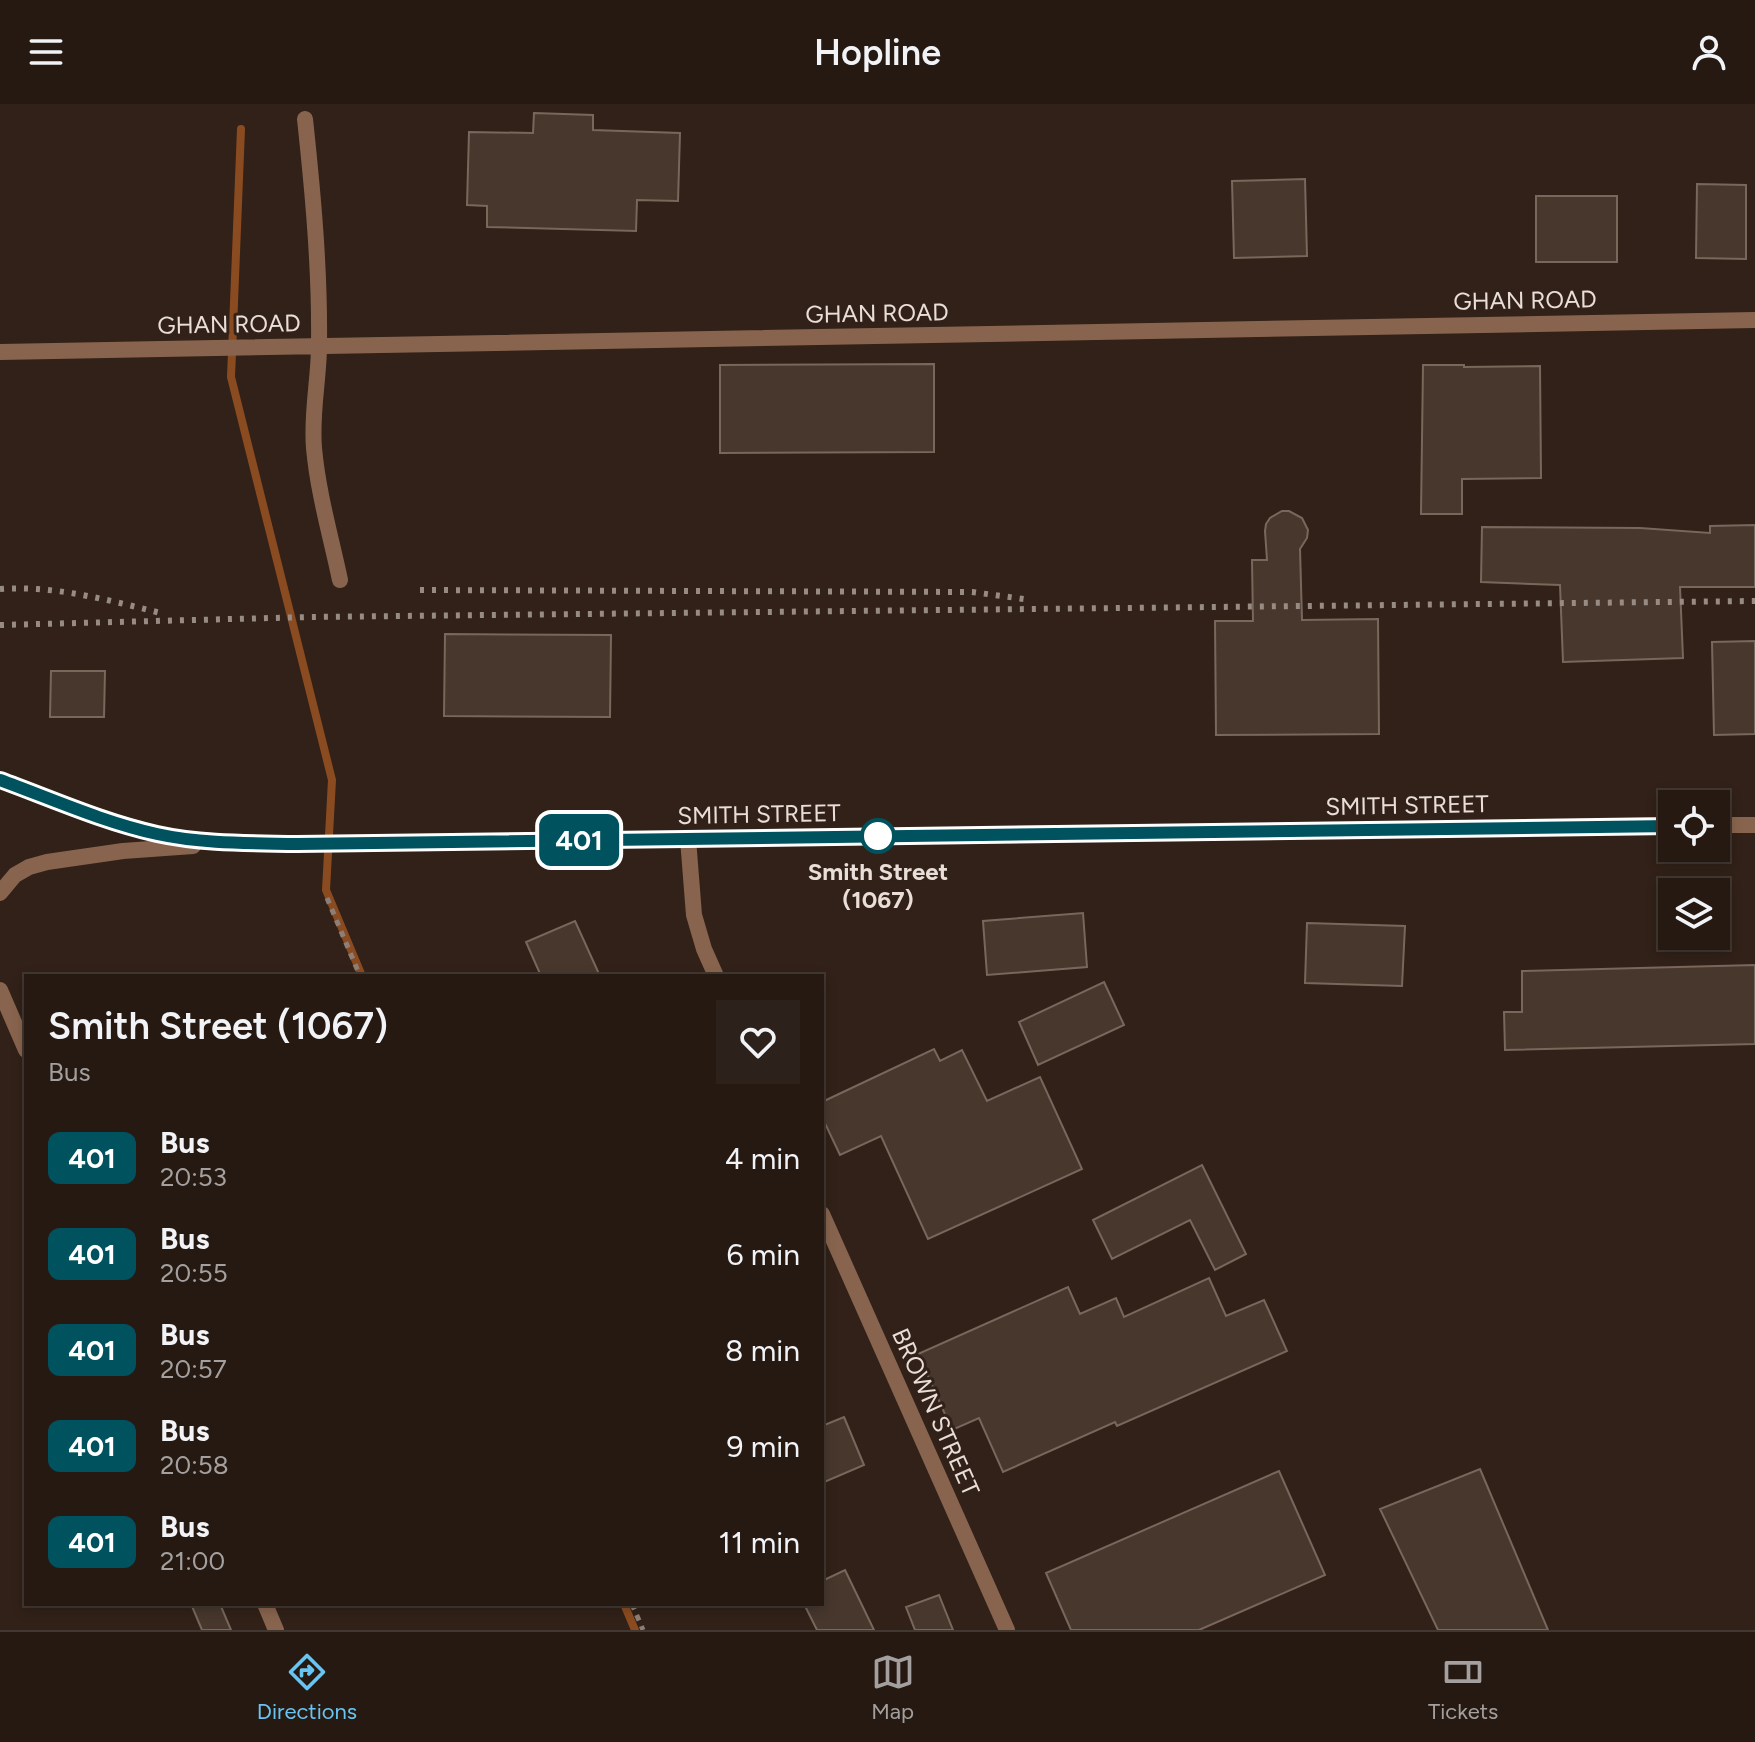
<!DOCTYPE html>
<html lang="en">
<head>
<meta charset="utf-8">
<style>
  body { margin:0; font-family:Figtree,sans-serif; background:#2d221b; color:#f1f3f6; height:100vh; display:flex; flex-direction:column; font-size:30px; white-space:nowrap }
  * { box-sizing:border-box; margin:0 }
  p { font-size:26px; color:#a3a09f }
  .icon { flex:none; width:44px; height:44px; fill:none; stroke:currentColor; stroke-width:2; stroke-linecap:round; stroke-linejoin:round }
  .map { position:relative; flex:1; overflow:hidden }
  .drawer { position:absolute; left:24px; top:870px; width:800px; height:632px; display:flex; flex-direction:column; background:#251912; border-radius:0px; box-shadow:0 4px 12px #0003,0 0 0 2px #423832 }
  .drawer>* { flex:none }
  .badge { padding:0 16px; border-radius:12px; font-size:28px; line-height:52px }
  .controls { position:absolute; left:1658px; top:686px; display:grid; gap:16px }
  .controls a { display:grid; place-items:center; width:72px; height:72px; border-radius:0px; background:#251912; box-shadow:0 4px 12px #0003,0 0 0 2px #423832; font-size:40px }
  .map>.badge { position:absolute; translate:-50% -50%; box-shadow:0 0 0 4px #fff }
  .round { display:grid; place-items:center; flex:none; width:84px; height:84px; border-radius:0px; background:#2d221b }
  .headline { display:flex; align-items:center; justify-content:space-between; height:136px; padding:0 24px }
  h1 { font-size:38px; font-weight:600; line-height:60px }
  ul { padding:0; list-style:none }
  li { display:flex; align-items:center; gap:24px; height:96px; padding:0 24px }
  li div { flex:1 }
  li b { display:block; font-size:30px }
  li em { font-style:normal }
  li .badge { min-width:88px; font-weight:700; text-align:center }
  header { display:flex; justify-content:space-between; align-items:center; height:104px; padding:0 24px; background:#251912; font-size:36px; font-weight:600 }
  .menu { display:flex; justify-content:space-around; align-items:center; height:112px; border-top:2px solid #423832; background:#251912; font-size:22px; color:#a3a09f }
  .menu a { display:grid; justify-items:center; gap:4px }
  .menu .active { color:#68c4f0 }
  .map>svg:first-child { display:block }
  .lines { fill:none; stroke-linecap:round; stroke-linejoin:round }
  .stream { stroke:#8b4b20; stroke-width:8 }
  .building { fill:#47372d; stroke:#79675c; stroke-width:2 }
  .path { stroke:#8d7f78; stroke-width:5; stroke-dasharray:6 6; stroke-linecap:butt }
  .minor { stroke:#88644e; stroke-width:16 }
  .rail { stroke:#988b83; stroke-width:6; stroke-dasharray:4 8; stroke-linecap:butt }
  .line-casing { stroke:#fff; stroke-width:18 }
  .line { stroke:#00535e; stroke-width:12 }
  .stop-dot { fill:#fff; stroke:#00535e; stroke-width:4 }
  .labels { text-anchor:middle; dominant-baseline:central; stroke-width:6; stroke-linejoin:round; paint-order:stroke }
  .street-label { font-size:24px; fill:#e9ded8; stroke:#312118 }
  .stop-label { font-size:24px; font-weight:bold; fill:#e9ded8; stroke:#312118 }
</style>
</head>
<body>
<header><svg class="icon" aria-label="menu" viewBox="0 0 24 24"><path d="M4 6h16M4 12h16M4 18h16"/></svg>Hopline<svg class="icon" aria-label="person" viewBox="0 0 24 24"><circle cx="12" cy="8" r="4"/><path d="M4 21q1-7 8-7t8 7"/></svg></header>
<div class="map">
<svg width="1755" height="1526" viewBox="0 0 1755 1526">
  <rect width="100%" height="100%" fill="#312118"/>
  <g class="lines">
    <!-- stream -->
    <path class="stream" d="M241,25L231,273L332,676L326,786L362,872
      M624,1500L635,1526"/>
  </g>
  <!-- building -->
  <path class="building" d="M534,9L593,11V26L680,29L678,97L637,96L636,127L487,123V102L467,101L469,28L533,29Z
    M1305,75L1307,152L1234,154L1232,77Z
    M1697,80L1746,81V155L1696,154Z
    M1536,92H1617V158H1536Z
    M934,260V348L720,349V261Z
    M1423,261H1464V263L1540,262L1541,374L1462,375V410H1421Z
    M1282,407H1289L1302,414L1308,426L1307,434L1300,445L1302,516L1378,515L1379,630L1216,631L1215,517H1253L1252,456H1267L1265,427L1266,420L1270,414Z
    M1755,421V483H1680L1683,554L1563,558L1560,481L1481,478L1482,423L1640,424L1710,429V422Z
    M445,530L611,531L610,613L444,612Z
    M1755,537V630L1714,631L1712,538Z
    M51,567H105L104,613H50Z
    M1083,809L1087,863L987,871L983,817Z
    M575,817L600,872H541L526,838Z
    M1307,819L1405,822L1402,882L1305,879Z
    M1755,861V940L1505,946L1504,908H1522V867Z
    M1104,878L1124,921L1038,961L1019,918Z
    M934,945L940,957L962,946L987,997L1040,973L1082,1065L928,1135L881,1032L840,1051L822,1013V998Z
    M1202,1061L1246,1150L1215,1166L1190,1116L1112,1155L1093,1116Z
    M1209,1174L1226,1212L1264,1196L1287,1247L1117,1322L1115,1318L1003,1368L979,1314L952,1326L918,1250L1068,1183L1080,1210L1116,1194L1124,1213Z
    M844,1313L864,1361L822,1379V1322Z
    M1480,1365L1548,1526H1438L1380,1405Z
    M1279,1367L1325,1471L1199,1526H1071L1046,1469Z
    M845,1466L874,1526H817L804,1500H822V1477Z
    M939,1491L953,1526H915L906,1503Z
    M191,1500H220L231,1526H202Z"/>
  <g class="lines">
    <!-- path -->
    <path class="path" d="M327,794L360,872
      M632,1500L643,1526"/>
    <!-- minor -->
    <path class="minor" d="M305,15C313,90 320,165 319,241C319,275 311,309 314,344C318,389 331,433 340,476
      M0,248L1755,216
      M0,676C51,695 103,718 157,730C201,739 252,739 297,740L1672,722
      M1716,721H1755
      M688,735L694,811L704,845L716,872
      M0,789L15,771L29,763L47,758L123,747L193,742
      M0,886L26,946
      M822,1110L1007,1526
      M265,1500L276,1526"/>
    <!-- rail -->
    <path class="rail" d="M0,485C56,481 111,497 165,510
      M420,486L972,488L1031,496
      M0,521L310,513L1755,497"/>
  </g>
  <g class="lines">
    <!-- line casing -->
    <g class="line-casing">
      <path id="line" d="M0,676C52,695 103,718 157,730C202,740 251,739 297,740L1672,722"/>
    </g>
    <!-- line -->
    <use href="#line" class="line"/>
  </g>
  <!-- markers -->
  <circle class="stop-dot" cx="878" cy="732" r="16"/>
  <g class="labels">
    <!-- street labels -->
    <g class="street-label">
      <text transform="translate(1525 196) rotate(-1)">GHAN ROAD</text>
      <text transform="translate(877 209) rotate(-1)">GHAN ROAD</text>
      <text transform="translate(229 220) rotate(-1)">GHAN ROAD</text>
      <text transform="translate(1407 701) rotate(-1)">SMITH STREET</text>
      <text transform="translate(759 710) rotate(-1)">SMITH STREET</text>
      <text transform="translate(936 1308) rotate(66)">BROWN STREET</text>
    </g>
    <!-- stop labels -->
    <g class="stop-label">
      <text x="878" y="767">Smith Street<tspan x="878" dy="28">(1067)</tspan></text>
    </g>
  </g>
</svg>
<div class="controls">
<a><svg class="icon" aria-label="locate" viewBox="0 0 24 24"><circle cx="12" cy="12" r="6"/><path d="M12 2v4M12 18v4M2 12h4M18 12h4"/></svg></a>
<a><svg class="icon" aria-label="layers" viewBox="0 0 24 24"><path d="M12 4l9 5-9 5-9-5zM3 14l9 5 9-5"/></svg></a>
</div>
<b class="badge" style="left:579px;top:736px;background:#00535e;color:#fff">401</b>
<section class="drawer">
<div class="headline"><div><h1>Smith Street (1067)</h1><p>Bus</p></div><a class="round"><svg class="icon" aria-label="heart" viewBox="0 0 24 24"><path d="M12 20l-8-8c-3-5 5-10 8-4 3-6 11-1 8 4z"/></svg></a></div>
<ul>
<li><span class="badge" style="background:#00535e;color:#fff">401</span><div><b>Bus</b><p>20:53</p></div><em>4 min</em></li>
<li><span class="badge" style="background:#00535e;color:#fff">401</span><div><b>Bus</b><p>20:55</p></div><em>6 min</em></li>
<li><span class="badge" style="background:#00535e;color:#fff">401</span><div><b>Bus</b><p>20:57</p></div><em>8 min</em></li>
<li><span class="badge" style="background:#00535e;color:#fff">401</span><div><b>Bus</b><p>20:58</p></div><em>9 min</em></li>
<li><span class="badge" style="background:#00535e;color:#fff">401</span><div><b>Bus</b><p>21:00</p></div><em>11 min</em></li>
</ul>
</section>
</div>
<nav class="menu">
<a class="active"><svg class="icon" aria-label="directions" viewBox="0 0 24 24"><path d="M12 3l9 9-9 9-9-9zM9 14v-3h6M13 9l2 2-2 2"/></svg>Directions</a>
<a><svg class="icon" aria-label="map" viewBox="0 0 24 24"><path d="M3 6l6-2 6 2 6-2v14l-6 2-6-2-6 2zM9 4v14M15 6v14"/></svg>Map</a>
<a><svg class="icon" aria-label="tickets" viewBox="0 0 24 24"><path d="M3 7h18v10H3zM15 7v10"/></svg>Tickets</a>
</nav>
</body>
</html>
